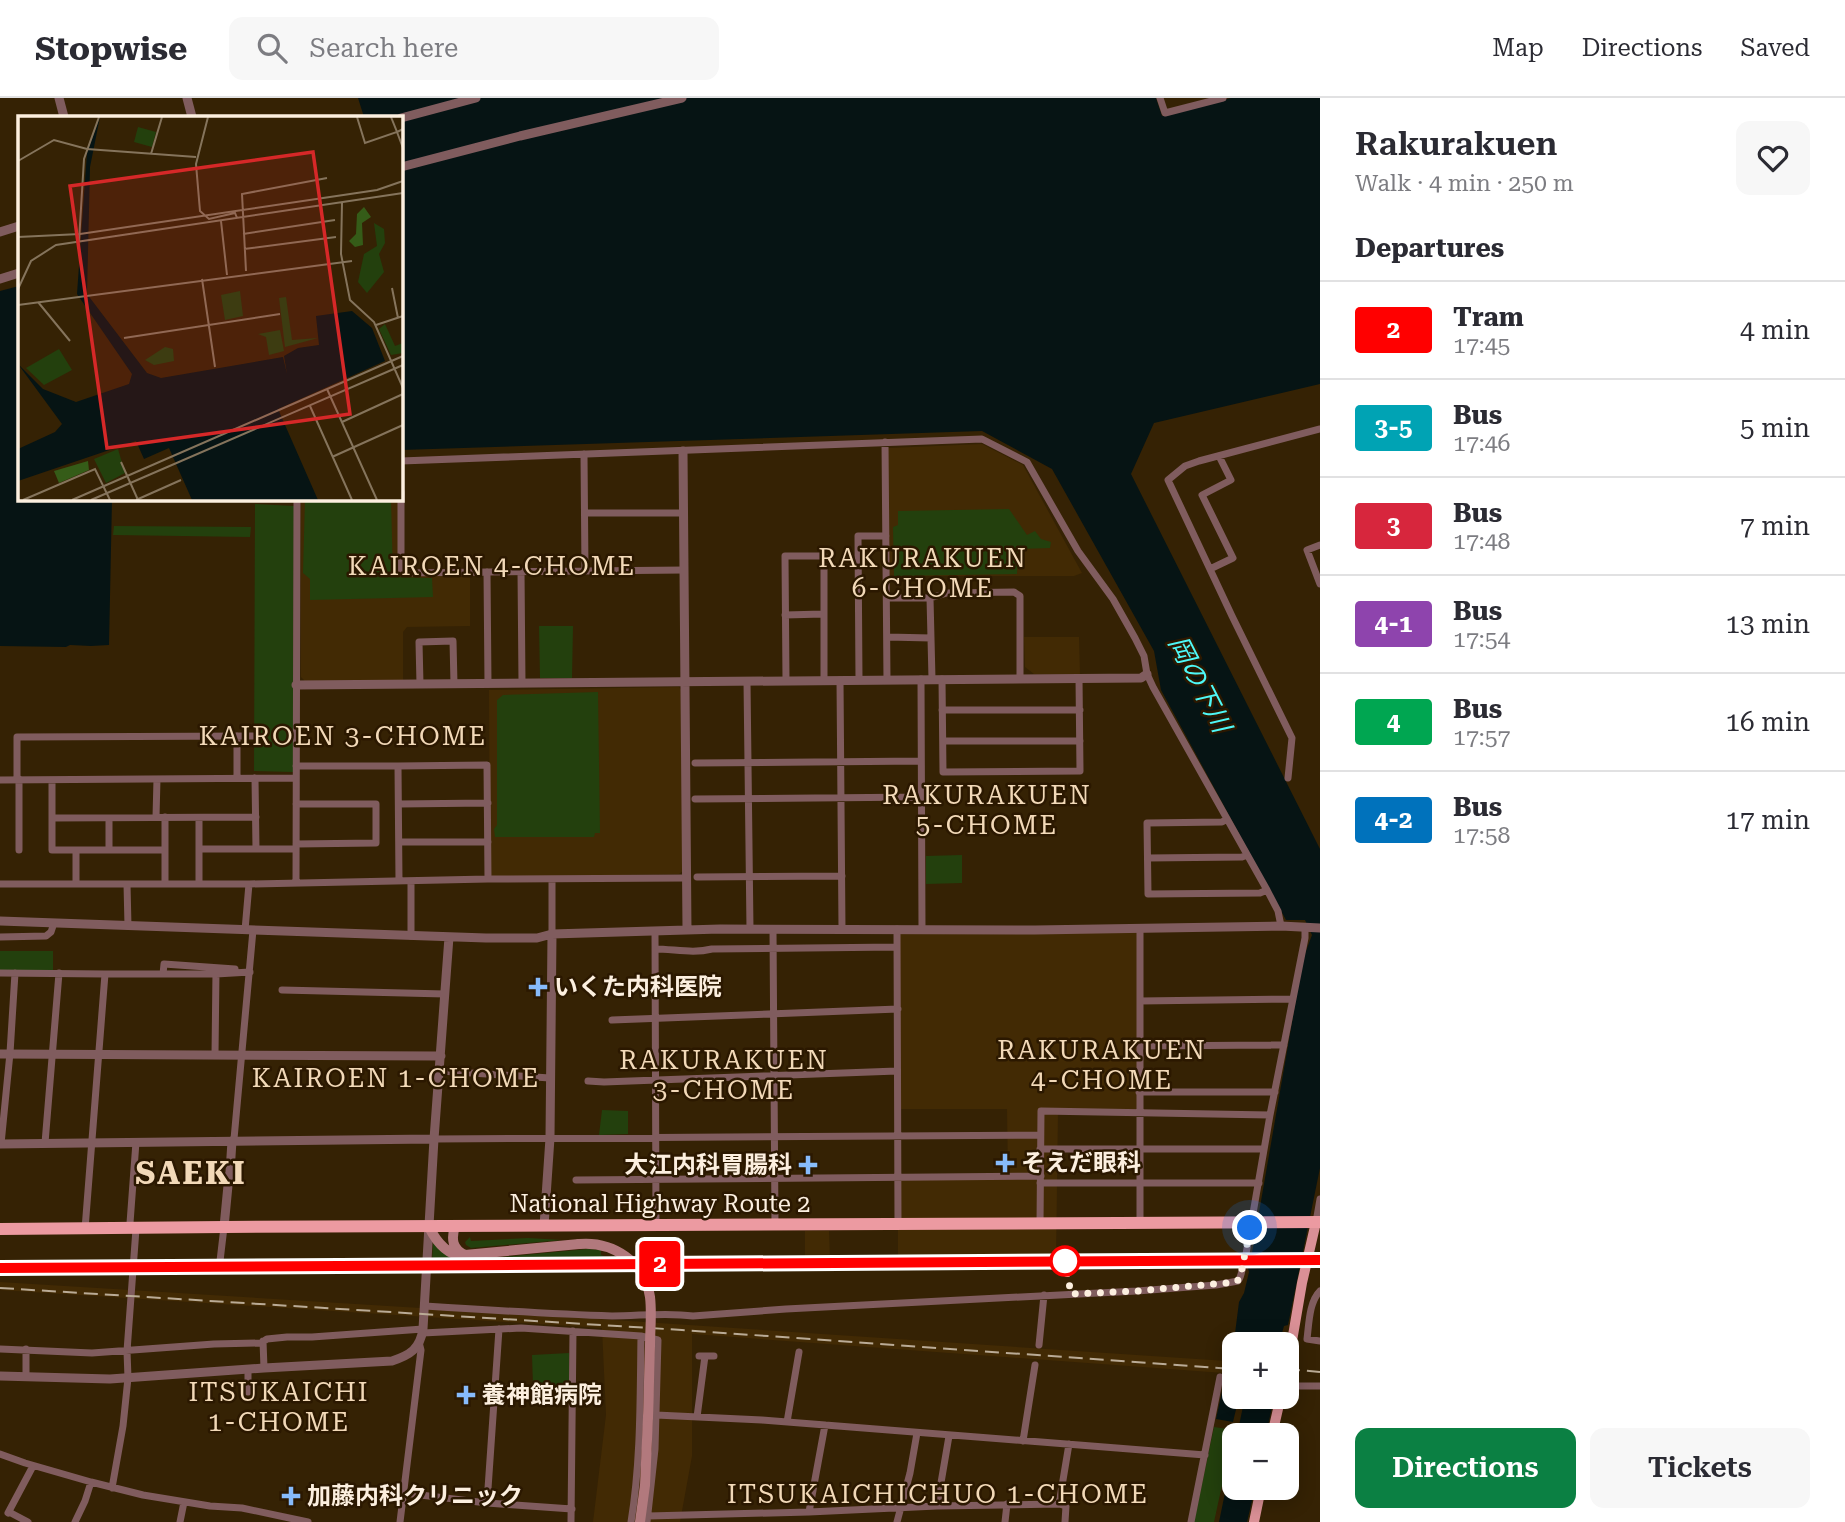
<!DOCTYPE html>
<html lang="en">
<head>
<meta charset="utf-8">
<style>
  body { margin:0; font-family:"Roboto Serif","Noto Sans JP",serif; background:#f7f7f7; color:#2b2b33; height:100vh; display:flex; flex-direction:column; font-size:26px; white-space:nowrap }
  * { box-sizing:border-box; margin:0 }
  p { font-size:23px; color:#7c7c81 }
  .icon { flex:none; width:38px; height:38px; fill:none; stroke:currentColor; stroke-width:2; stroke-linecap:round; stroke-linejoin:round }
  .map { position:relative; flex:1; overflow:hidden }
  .side { display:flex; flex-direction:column; background:#fff; width:525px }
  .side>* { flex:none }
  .badge { padding:0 14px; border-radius:5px; font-size:24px; line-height:46px }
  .buttons { position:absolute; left:1222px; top:1234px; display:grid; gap:14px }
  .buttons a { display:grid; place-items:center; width:77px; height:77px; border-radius:14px; background:#fff; box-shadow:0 4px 18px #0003; font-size:35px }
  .you { position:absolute; width:35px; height:35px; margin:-18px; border:5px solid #fff; border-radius:50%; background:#1a73e8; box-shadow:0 0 0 10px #1a73e833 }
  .map>.badge { position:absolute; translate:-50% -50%; box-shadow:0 0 0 4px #fff }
  h2 { padding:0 35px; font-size:26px; line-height:63px }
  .round { display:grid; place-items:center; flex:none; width:74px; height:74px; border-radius:14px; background:#f7f7f7 }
  .overview { display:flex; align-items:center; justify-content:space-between; height:119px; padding:0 35px }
  h1 { font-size:33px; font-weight:600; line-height:52px }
  .cta { display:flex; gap:14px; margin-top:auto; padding:14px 35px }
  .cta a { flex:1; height:80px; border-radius:14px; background:#0b8043; color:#fff; font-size:28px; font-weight:600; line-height:80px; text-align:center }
  .cta a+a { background:#f7f7f7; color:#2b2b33 }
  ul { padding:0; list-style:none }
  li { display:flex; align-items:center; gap:21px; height:98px; padding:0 35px; border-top:2px solid #e1e1e2 }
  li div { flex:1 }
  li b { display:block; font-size:26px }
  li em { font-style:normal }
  li .badge { min-width:77px; font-weight:700; text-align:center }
  header { display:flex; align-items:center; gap:42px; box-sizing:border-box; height:98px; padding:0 35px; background:#fff; border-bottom:2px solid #e1e1e2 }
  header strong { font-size:33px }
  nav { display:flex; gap:38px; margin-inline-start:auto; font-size:24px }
  .search { width:490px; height:63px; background:#f7f7f7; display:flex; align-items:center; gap:18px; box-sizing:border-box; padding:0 24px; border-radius:14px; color:#7c7c81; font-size:26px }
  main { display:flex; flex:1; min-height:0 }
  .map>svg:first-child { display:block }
  .built { fill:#422a04 }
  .green { fill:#23400d }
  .water { fill:#061414 }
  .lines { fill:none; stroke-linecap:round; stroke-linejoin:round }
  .minor { stroke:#805c5e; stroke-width:7 }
  .tertiary { stroke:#805c5e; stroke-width:9 }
  .secondary { stroke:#b2797d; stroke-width:10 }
  .primary { stroke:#da9096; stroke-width:10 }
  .trunk { stroke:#ec9aa1; stroke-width:12 }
  .tram { stroke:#baab96; stroke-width:2 }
  .rail { stroke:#baab96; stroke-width:2; stroke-dasharray:14 7; stroke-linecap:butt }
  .secondary-bridge { stroke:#b2797d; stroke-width:10 }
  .line-casing { stroke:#fff; stroke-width:16 }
  .line { stroke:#f00; stroke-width:10 }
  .walk { stroke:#fcefdf; stroke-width:7; stroke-dasharray:0 12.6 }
  .poi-dot { fill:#87bbfb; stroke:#2b1800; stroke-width:2.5 }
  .stop-dot { fill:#fff; stroke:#f00; stroke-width:3.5 }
  .labels { text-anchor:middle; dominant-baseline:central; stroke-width:5; stroke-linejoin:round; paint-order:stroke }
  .poi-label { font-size:24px; font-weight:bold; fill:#fcefdf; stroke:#2b1800; text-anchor:start }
  .street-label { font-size:24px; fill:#fcefdf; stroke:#2b1800 }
  .neighbourhood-label { font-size:26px; letter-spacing:2px; fill:#f2d9b8; stroke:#2b1800 }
  .water-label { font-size:26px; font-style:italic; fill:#4ef8f7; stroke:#2b1800 }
  .district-label { font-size:32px; font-weight:bold; letter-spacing:2px; fill:#f2d9b8; stroke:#2b1800 }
  .inset-road { fill:none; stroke:#85745c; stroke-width:2 }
  .view { fill:#d62828; fill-opacity:0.15; stroke:#d62828; stroke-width:3.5 }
  .inset-edge { fill:none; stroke:#fcefdf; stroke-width:3.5 }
</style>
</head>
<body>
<header>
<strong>Stopwise</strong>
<div class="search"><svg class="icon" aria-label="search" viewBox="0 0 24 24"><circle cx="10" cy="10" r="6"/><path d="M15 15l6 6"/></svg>Search here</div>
<nav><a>Map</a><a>Directions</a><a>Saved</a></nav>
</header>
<main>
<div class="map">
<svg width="1320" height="1424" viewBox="0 0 1320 1424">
  <rect width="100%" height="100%" fill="#352204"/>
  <!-- built -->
  <path class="built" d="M982,346L1023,367L1082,475L1074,478H889L888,350Z
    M301,401H398L399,478H470V528L407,529L403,534V582L305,583L301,579Z
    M1024,539H1079L1080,576H1034L1025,569Z
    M679,589L682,593L683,773L679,776L493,779L490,776L489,592Z
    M896,831H1140L1139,1015L1058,1014L1056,1161L1245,1160L1244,1168L1015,1171L746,1170L129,1175L0,1174V1168L898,1162V1080L1008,1079L1007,1011H899Z
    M805,1133H829L830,1160L805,1161Z
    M0,1184L614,1222L1227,1263L1224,1275L692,1236V1358L680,1424H593L606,1317L602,1230L0,1192Z"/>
  <!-- green -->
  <path class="green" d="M305,401H391L393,479L432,480L433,499L310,502V481L303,475Z
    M255,406L294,408L293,674L254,673Z
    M1009,411L1027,437L1035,433L1041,441L1051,444L1050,450L1018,451L1017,476L894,478L893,429L898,427V413Z
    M114,428L251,429L250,439L113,437Z
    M539,528H573L572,580H540Z
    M598,594L600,735H595L594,739H495L494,731L497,727V602L503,597Z
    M962,757V785L926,786V758Z
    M0,853H53V873H0Z
    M602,1012L628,1013V1036L599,1037Z
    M470,1139L471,1143L528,1140L562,1142L471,1150L466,1147L465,1144Z
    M434,1143L452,1160L461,1163L588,1151L601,1152V1157L620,1164L432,1165L433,1144Z
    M569,1255V1289L533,1288L532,1257Z
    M1214,1329L1234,1332L1214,1424H1194Z"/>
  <!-- water -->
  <path class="water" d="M358,0H1156L1162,18L1231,0H1320V286L1154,325L1131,376L1320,751V1070L1288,1227L1284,1228L1279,1246H1234V1298L1239,1299L1233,1324L1216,1321L1226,1275L1232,1259L1239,1204L1244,1195L1249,1174L1247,1166L1249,1157L1252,1155L1303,861L1312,837L1305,822H1286L1161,592L1154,553L1052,371L982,333L401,352V19H364Z
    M19,188V401H112L109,547L91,548L70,547L66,549L0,548V193Z
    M1245,1299H1274L1266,1337H1237Z
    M1234,1351V1390H1255L1247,1424H1219Z"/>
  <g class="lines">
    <!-- minor -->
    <path class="minor" d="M1160,0L1165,15L1223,0
      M885,344L887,582
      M584,356L585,473
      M401,363L982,341L1027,364L1078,453L1113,501L1135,540L1144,558L1147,576L1153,589L1267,792L1278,813L1281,828
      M401,394V475L684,472
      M585,415H683
      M1320,447L1307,452L1320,486
      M1210,471L1233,460L1202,397L1231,382L1219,358
      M521,473L522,585
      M487,474L488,586
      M887,500H930L947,495L1014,494L1020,498V581
      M930,500L932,581
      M785,517L823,516
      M887,539L931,540
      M921,581L922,831
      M942,581L943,674L1080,673L1079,580
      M840,582L842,831
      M859,582L858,438H886
      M747,583L750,831
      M786,583L785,458H824V582
      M420,586L419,544L453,543L454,586
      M942,612H1080
      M943,643H1080
      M695,665L921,663
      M296,668H398
      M237,680V638
      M255,680L256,751
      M1288,680L1292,640L1232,518L1168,382L1185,368L1199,363L1320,331
      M17,681V639L253,638
      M0,682L296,680
      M52,682V752H165
      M695,701L922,699
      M296,706H376V745L296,746
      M399,706L488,705
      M156,719L157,681
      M52,720L256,719
      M199,720V786
      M1227,721L1222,724L1147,725L1148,796L1260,795L1267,792
      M399,744H488
      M199,751H296
      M19,752V681
      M76,752V786
      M109,752V720
      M1148,760L1242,759L1247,757
      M697,779L842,778
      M399,783L398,668L487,667L488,781
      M411,783V838
      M296,784L297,401
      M165,785V719
      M0,786H249L488,781L687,780
      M127,786L128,828
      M773,831L775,1127
      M897,831L898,1126
      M245,832L249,786
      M655,833L656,1128
      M552,836V781
      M0,839L46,838L51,834L54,825
      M655,851C674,851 693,856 712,851L897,849
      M0,875L105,876
      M163,876L164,866L235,871
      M282,892L445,896
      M1140,903L1293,901
      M612,922L898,911
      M1140,948L1284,947
      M215,957L216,873
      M440,973L550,980
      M588,983L604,984L897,973
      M1139,994H1275
      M434,1041L1040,1037
      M232,1043L234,1041L253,832
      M45,1045L59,875
      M1,1046L10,955L15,875
      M1040,1051H1264
      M576,1082L1041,1078
      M1040,1085H1259
      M1316,1124L1320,1101
      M1140,1125V831
      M1040,1126L1041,1013L1270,1017
      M85,1131L105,876H216L250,874
      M220,1163L224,1129
      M1320,1193C1309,1204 1309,1226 1307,1241L1320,1243
      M425,1208C487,1212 550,1216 612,1218C639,1218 667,1214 693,1218L786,1211L1137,1193L1216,1187L1238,1183C1244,1175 1241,1165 1246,1156L1270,1017L1305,840V829
      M423,1235L521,1230L641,1238L658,1242L655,1351L647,1424
      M263,1243L264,1270
      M1039,1247L1044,1197
      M0,1251L92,1255L214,1246L261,1245L267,1241L287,1239H312L423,1231
      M699,1258H714
      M26,1279V1251
      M1286,1288H1320
      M495,1290L572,1292
      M248,1294V1271
      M656,1317L762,1322L1205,1357
      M697,1319L705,1258
      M787,1324L799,1254
      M1023,1343L1035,1267
      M0,1356L25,1365L91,1384L143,1397L210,1408L242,1410L308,1424
      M112,1390L123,1328L128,1280L127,1253L136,1131L130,1125L136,1044
      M404,1395L487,1405L572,1411
      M487,1405L499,1231
      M1059,1406L1066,1408L1065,1424
      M937,1408L949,1338
      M9,1414L28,1424
      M809,1414L825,1327
      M8,1415L33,1368
      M648,1418L809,1414L937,1408L1059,1406L1069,1346
      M75,1424L85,1403L91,1384
      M180,1424L184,1404
      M400,1424L421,1252L419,1244
      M571,1424L573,1233
      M631,1424C641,1363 640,1300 641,1238
      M897,1424L910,1375L917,1335
      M1005,1424L1007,1406
      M1191,1424L1220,1279"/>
    <!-- tertiary -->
    <path class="tertiary" d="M59,0L64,19
      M187,0L192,19
      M401,20L476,0
      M401,69L520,38L682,0
      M0,134L19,128
      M0,181L19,175
      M683,353L687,832
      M296,587L1141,580L1147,576
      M0,823L486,840H537L552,836L720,831L1035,832L1281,828L1320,830
      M0,956L441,958
      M0,1046L434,1041
      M230,1074L232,1043
      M544,1128L550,1040L552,836
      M224,1129L229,1077
      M0,1278L110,1281L264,1270L392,1263C410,1257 420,1251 423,1231L434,1041L449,839"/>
    <!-- secondary -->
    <path class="secondary" d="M455,1128C451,1141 452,1151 465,1157L579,1146
      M429,1129C436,1143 447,1157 463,1158
      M640,1424L645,1387L648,1319"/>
    <!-- primary -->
    <path class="primary" d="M1286,1278L1302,1185L1316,1124
      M1272,1337L1281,1298
      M1254,1424L1261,1390"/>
    <!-- trunk -->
    <path class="trunk" d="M0,1131L224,1129L1320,1124"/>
    <!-- tram -->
    <path class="tram" d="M0,1170L1320,1162"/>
    <!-- rail -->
    <path class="rail" d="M0,1190L682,1232L1234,1271
      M1286,1271L1320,1274"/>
    <!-- secondary-bridge -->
    <path class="secondary-bridge" d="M579,1146C613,1143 645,1164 650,1199C652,1215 650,1232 650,1248C649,1272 649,1296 648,1319"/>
  </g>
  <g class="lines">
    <!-- line casing -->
    <g class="line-casing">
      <path id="line" d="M0,1170L1320,1162"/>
    </g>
    <!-- line -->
    <use href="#line" class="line"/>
    <!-- walk -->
    <path class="walk" d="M1065,1163L1071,1196L1137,1193L1236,1184L1241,1179L1243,1162L1245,1157L1250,1130"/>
  </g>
  <!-- markers -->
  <g class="poi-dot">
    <path d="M534.5 878.5h7v7h7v7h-7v7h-7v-7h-7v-7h7z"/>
    <path d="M1001.5 1054.5h7v7h7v7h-7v7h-7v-7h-7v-7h7z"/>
    <path d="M804.5 1056.5h7v7h7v7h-7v7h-7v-7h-7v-7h7z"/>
    <path d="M462.5 1286.5h7v7h7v7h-7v7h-7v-7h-7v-7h7z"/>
    <path d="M287.5 1387.5h7v7h7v7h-7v7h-7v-7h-7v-7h7z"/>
  </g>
  <circle class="stop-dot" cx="1065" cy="1163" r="14"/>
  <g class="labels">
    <!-- poi labels -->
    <g class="poi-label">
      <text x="554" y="889">いくた内科医院</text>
      <text x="1021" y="1065">そえだ眼科</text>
      <text x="792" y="1067" text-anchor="end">大江内科胃腸科</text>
      <text x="482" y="1297">養神館病院</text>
      <text x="307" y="1398">加藤内科クリニック</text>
    </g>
    <!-- street labels -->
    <g class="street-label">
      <text x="660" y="1106">National Highway Route 2</text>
    </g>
    <!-- neighbourhood labels -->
    <g class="neighbourhood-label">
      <text x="923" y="460">RAKURAKUEN<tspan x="923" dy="30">6-CHOME</tspan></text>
      <text x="492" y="468">KAIROEN 4-CHOME</text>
      <text x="343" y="638">KAIROEN 3-CHOME</text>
      <text x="987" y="697">RAKURAKUEN<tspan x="987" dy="30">5-CHOME</tspan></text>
      <text x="1102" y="952">RAKURAKUEN<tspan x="1102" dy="30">4-CHOME</tspan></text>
      <text x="724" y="962">RAKURAKUEN<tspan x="724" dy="30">3-CHOME</tspan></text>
      <text x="396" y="980">KAIROEN 1-CHOME</text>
      <text x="279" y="1294">ITSUKAICHI<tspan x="279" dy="30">1-CHOME</tspan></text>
      <text x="938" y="1396">ITSUKAICHICHUO 1-CHOME</text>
    </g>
    <!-- water labels -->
    <g class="water-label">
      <text transform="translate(1200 586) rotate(63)">岡の下川</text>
    </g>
    <!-- district labels -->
    <g class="district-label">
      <text x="191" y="1075">SAEKI</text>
    </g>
  </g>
  <!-- overview -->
  <g transform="translate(18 18)">
    <rect width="385" height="385" fill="#352204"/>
    <path d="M120,11L138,16L134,31L116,26ZM356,107L366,113L367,127L361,138L366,156L349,177L340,166L346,138L359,130ZM222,175L225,200L207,204L203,179ZM268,181L274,224L300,222L267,231L261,182ZM367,208L377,230L385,227V237L373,239L361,213ZM262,214L266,235L251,239L248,221L240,218ZM147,231L155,233L156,245L136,249L127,244ZM41,233L54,254L26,269L8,252ZM100,333L107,357L88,367L76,343Z" fill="#23400d"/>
    <path d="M346,91L353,101L344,107L345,129L337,131L331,125L338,118L339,98ZM70,345L71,354L41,367L36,355Z" fill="#355c18"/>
    <path d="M82,1L72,51L69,178L129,257L143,262L265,241L269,258L266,240L280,232L301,229L298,200L334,195L354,212L367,245L260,293L300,384H174L151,332L126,343L118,325L0,365V333L37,316L44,308L0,248L25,273L58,286L111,268L114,258L59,178L69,37Z" fill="#061414"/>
    <path class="inset-road" d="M190,1L178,48L182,95L191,103L217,97L219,102M339,1L347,27L379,16L373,1M385,13L379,16L385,32M133,38L144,1M0,45L36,24L69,33L178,41M324,87L323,138L332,184L356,206L385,272M203,105L209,159M225,118L317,104M0,121L62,118L359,74L385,65M61,125L66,43L81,1M226,133L318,121M228,155L224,78L309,62M184,163L197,251M374,172L380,202M0,173L13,145L38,129L385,77M20,186L52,225M0,189L334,145M358,209L385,200M106,222L262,198M309,273L359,384M292,290L334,384M324,306L385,278M314,341L385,309M103,346L120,384M5,384L77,353L92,384M54,384L385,240M73,384L385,249M118,384L163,364"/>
    <path class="view" d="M295,36L332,298L89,332L52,70Z"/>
    <rect width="385" height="385" class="inset-edge"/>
  </g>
</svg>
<div class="buttons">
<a>+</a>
<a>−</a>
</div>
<div class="you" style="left:1250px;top:1130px"></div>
<b class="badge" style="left:660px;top:1166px;background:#f00;color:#fff">2</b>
</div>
<section class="side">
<div class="overview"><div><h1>Rakurakuen</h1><p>Walk · 4 min · 250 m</p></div><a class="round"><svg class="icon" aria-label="heart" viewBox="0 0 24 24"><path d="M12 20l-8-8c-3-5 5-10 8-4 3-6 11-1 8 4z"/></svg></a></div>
<h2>Departures</h2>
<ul>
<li><span class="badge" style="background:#f00;color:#fff">2</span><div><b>Tram</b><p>17:45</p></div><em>4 min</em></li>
<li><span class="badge" style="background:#00a3b4;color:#fff">3-5</span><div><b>Bus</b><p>17:46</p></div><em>5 min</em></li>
<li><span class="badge" style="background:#d7263d;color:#fff">3</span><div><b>Bus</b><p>17:48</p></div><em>7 min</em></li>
<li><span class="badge" style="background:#8e44ad;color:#fff">4-1</span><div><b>Bus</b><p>17:54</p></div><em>13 min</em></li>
<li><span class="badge" style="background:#00a651;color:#fff">4</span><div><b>Bus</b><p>17:57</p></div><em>16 min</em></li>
<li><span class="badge" style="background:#0072bc;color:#fff">4-2</span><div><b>Bus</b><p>17:58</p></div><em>17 min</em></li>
</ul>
<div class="cta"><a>Directions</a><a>Tickets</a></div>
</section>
</main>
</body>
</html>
